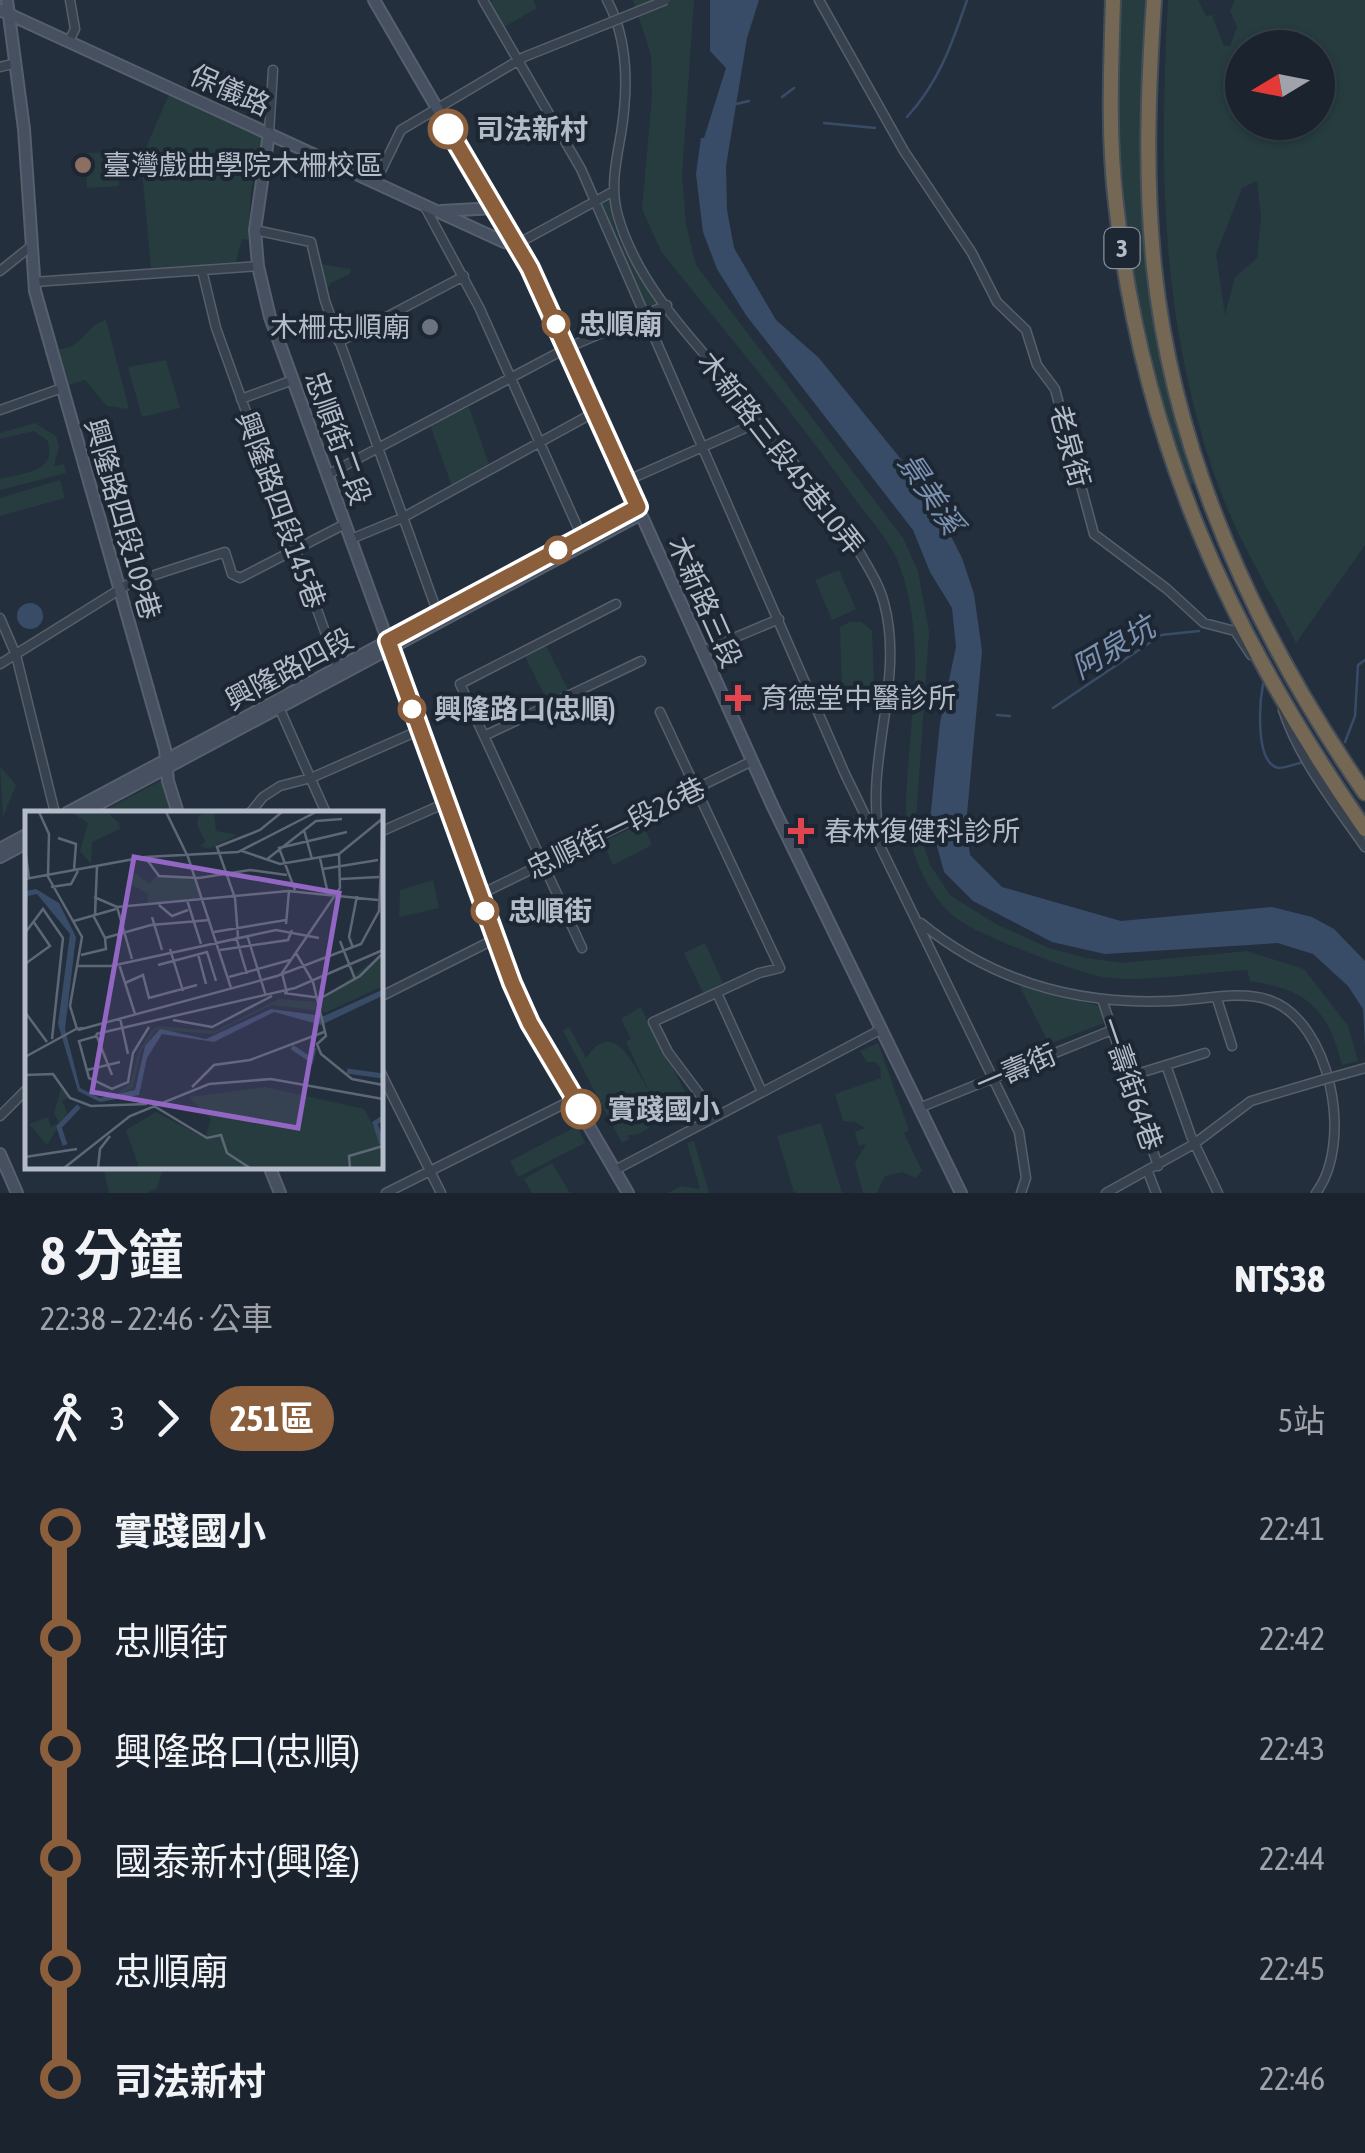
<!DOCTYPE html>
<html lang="zh-TW">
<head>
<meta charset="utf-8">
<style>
  body { margin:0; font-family:"Asap Condensed","Noto Sans TC",sans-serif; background:#282f3a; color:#f1f3f6; height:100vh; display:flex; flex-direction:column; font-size:38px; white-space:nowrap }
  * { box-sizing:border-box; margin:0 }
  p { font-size:32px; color:#a0a4aa }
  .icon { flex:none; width:55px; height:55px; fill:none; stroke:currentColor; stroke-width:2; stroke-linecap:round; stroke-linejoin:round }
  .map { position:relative; height:1193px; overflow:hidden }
  .panel { display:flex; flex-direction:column; background:#1b232e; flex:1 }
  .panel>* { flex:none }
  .badge { padding:0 20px; border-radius:32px; font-size:35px; line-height:65px }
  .needle { width:65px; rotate:260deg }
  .tools { position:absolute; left:1225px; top:30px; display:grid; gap:20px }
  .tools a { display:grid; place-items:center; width:110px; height:110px; border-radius:50%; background:#1b232e; box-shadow:0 2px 8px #0004,0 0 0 2px #39404a; font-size:50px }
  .map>.badge { position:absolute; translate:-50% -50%; box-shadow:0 0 0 5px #fff }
  .legs { display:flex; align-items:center; gap:15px; height:110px; padding:0 40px; font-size:32px }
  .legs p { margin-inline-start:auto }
  .head { display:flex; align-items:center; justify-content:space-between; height:170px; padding:0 40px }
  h1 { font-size:55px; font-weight:600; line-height:75px }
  ul { padding:0 40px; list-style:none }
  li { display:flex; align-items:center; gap:35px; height:110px; font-size:38px }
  li i { display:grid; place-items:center; width:15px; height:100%; margin:0 12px; background:currentColor }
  li i::after { content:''; width:25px; height:25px; margin:-12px; border:8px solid; border-radius:50%; background:#1b232e }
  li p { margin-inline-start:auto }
  li:first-child i { background:linear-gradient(#0000 50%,currentColor 0) }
  li:last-child i { background:linear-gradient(currentColor 50%,#0000 0) }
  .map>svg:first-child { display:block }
  .green { fill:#263c3f; fill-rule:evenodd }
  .water { fill:#394c67 }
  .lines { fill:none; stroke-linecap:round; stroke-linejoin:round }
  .stream { stroke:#394c67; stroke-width:2.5 }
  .street-casing { stroke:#565f6c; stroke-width:11 }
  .secondary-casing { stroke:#565f6c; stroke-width:14 }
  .highway-casing { stroke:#434c59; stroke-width:18 }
  .street { stroke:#38414e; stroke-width:8 }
  .secondary { stroke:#465061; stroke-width:10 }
  .highway { stroke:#746855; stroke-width:14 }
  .street-bridge-casing { stroke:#565f6c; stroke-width:11; stroke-linecap:butt }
  .street-bridge { stroke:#38414e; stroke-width:8 }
  .line-1-casing { stroke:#fff; stroke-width:22 }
  .line-1 { stroke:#8b5e3c; stroke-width:15 }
  .stop-1-dot { fill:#fff; stroke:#8b5e3c; stroke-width:5 }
  .education-dot { fill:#8d6e63; stroke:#1d2633; stroke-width:4 }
  .worship-dot { fill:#6b7280; stroke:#1d2633; stroke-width:4 }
  .health-dot { fill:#e0444e; stroke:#1d2633; stroke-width:4 }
  .labels { text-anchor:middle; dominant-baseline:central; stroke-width:8; stroke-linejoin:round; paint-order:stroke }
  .shield { fill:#1d2633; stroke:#878f9c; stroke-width:2.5 }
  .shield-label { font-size:25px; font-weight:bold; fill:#b4bcc9 }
  .street-label { font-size:28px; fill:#b4bcc9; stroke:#1d2633 }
  .stop-label { font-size:28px; font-weight:bold; fill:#b4bcc9; stroke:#1d2633; text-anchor:start }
  .poi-label { font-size:28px; fill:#b4bcc9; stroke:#1d2633; text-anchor:start }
  .water-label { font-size:30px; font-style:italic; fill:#7c92b1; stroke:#1d2633 }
  .inset-river { fill:none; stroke:#394c67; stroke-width:5 }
  .inset-road { fill:none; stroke:#5e6776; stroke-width:2.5 }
  .view { fill:#9266c3; fill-opacity:0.15; stroke:#9266c3; stroke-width:5 }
  .inset-edge { fill:none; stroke:#b4bcc9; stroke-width:5 }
</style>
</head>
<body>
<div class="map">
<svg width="1365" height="1193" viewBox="0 0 1365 1193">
  <rect width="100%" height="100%" fill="#242f3e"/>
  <!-- green -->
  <path class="green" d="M494,0H533L537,8L504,27L490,2Z
    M633,0H694L682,175L686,225L696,265L903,538L918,571L929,632L916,821L930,865L951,896L998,925L1049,948L1086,958L1122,963L1247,951L1304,969L1348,1026L1358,1061L1342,1065C1328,1009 1307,989 1250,981L1247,970C1206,972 1141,983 1103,977C1075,972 978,935 956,918C925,894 905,842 906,804C908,720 929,646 899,564C890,540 867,516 852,495C793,411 725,332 661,251L642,209L652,96L651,55Z
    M1120,0H1145L1140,120L1146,253L1197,482L1190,485C1133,330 1111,165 1120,0Z
    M1168,0H1198L1206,16L1212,15L1224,46H1230L1237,27L1230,11L1235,0H1365V545L1296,643C1271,593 1236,536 1218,485C1160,322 1159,169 1168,0ZM1242,48H1318V122H1242ZM1257,181L1261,216L1257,258L1235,277L1225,315L1216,254L1242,188Z
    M169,94L262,137L251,191L248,240L242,239L236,262L151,268L141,159Z
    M118,152L119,186L87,188L86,153Z
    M611,199C610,239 638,273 661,304L645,310L600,205Z
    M321,264L351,269L350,274L331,283L327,289Z
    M106,320L129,409L107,406L85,380L69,385L59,349C82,349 86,324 106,320Z
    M166,360L180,408L142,417L128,367Z
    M469,407L490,467L453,489L430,425Z
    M35,423L56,436L59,447L54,466L64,464L66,473L0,490V479C23,473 59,472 47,440L34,431L0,439V433Z
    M60,480L65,498L0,516V498Z
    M839,570L856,609L832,620L815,580Z
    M850,622H862L872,631L874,684L863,694L849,689L848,692H842L840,627Z
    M546,646L568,690L547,700L525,656Z
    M0,766L16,785L3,817Z
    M162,780L172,813H100Z
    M642,823L652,845L613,865L603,842Z
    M433,880L439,908L399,917L400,890Z
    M705,943L723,983L703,993L684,953Z
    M1018,983L1099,1006L1104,1023L1049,1044Z
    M641,1007L651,1028L648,1030L653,1028L694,1110L666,1123L654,1100C657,1120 651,1135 628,1135L629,1139L622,1143L563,1031L569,1027L586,1058C615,1015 635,1069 649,1091L626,1042L631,1039L621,1019Z
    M878,1043L909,1130L904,1133L922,1171L916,1178L902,1172L885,1176L877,1193H863L855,1163L866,1144L859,1146L855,1132L865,1128L855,1122L843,1121L835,1094L881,1078L880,1066L875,1062H867L860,1051Z
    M821,1123L842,1193H795L798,1191L794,1192L777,1136Z
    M577,1126L585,1143L518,1177L510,1161Z
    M694,1141L709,1193H668L681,1186L700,1189L687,1143Z
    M552,1163L570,1193H532L524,1179Z
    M90,1166H164L157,1188L147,1193H109L103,1167Z"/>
  <!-- water -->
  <path class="water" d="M710,0H759L747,38L726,166L727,210L734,248L776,320L819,358L930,495L962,558L974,594L982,651L966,825L970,855L1002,887L1121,921L1272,907L1312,917L1334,929L1365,961V1046L1363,1009L1348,986L1313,954L1278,943L1105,954L1052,942L973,901L944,872L930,820L940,723L956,647L952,608L930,572L913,530L746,315L717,269L703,232L696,174L701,138H704L726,68L710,51Z
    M17 616a13 13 0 1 1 26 0a13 13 0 1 1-26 0Z"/>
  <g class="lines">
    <!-- stream -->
    <path class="stream" d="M782,97L794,88
      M736,104L749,101
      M907,117C939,82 952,44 967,0
      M824,123L875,128
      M1263,684C1260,700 1254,764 1279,768C1285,768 1296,764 1303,762
      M1053,708L1161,635L1199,631
      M997,715L1010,716
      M1345,742L1355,716L1358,665L1365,660"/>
    <!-- street casing -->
    <g class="street-casing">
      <path id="street" d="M483,0L581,169L845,774L1019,1132L1026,1178L1021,1193
        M607,0C629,41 628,89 621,134C616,161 610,189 618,216C639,291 703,350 751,408C788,454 822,501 857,548C867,566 879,583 884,603C905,679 865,758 879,835
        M819,0L904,151L972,253L997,302L1026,330L1037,365L1055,389L1094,534L1167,589L1204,623L1235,631L1251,655
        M69,41L75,29L70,0
        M0,67L16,63
        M269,133L273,70
        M376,181L401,130L524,57L604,25
        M425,207L479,307L582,537
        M255,230L311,242L325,301L438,614
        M517,244L614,191
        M202,270L216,328L338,668
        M0,271L30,247
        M34,282L258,266
        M339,342L464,276
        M241,399L293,380
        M0,410L62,388
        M327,475L567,348L667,305
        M626,481L761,421
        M351,539L402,518L595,412
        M0,618L16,655L55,813
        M703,651L779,619
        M0,664L130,583L225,552L232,574L240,578L345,524
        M278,705L326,813
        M1283,710C1300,761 1335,804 1365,847
        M660,712L780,968L759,973L653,1022L668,1052L716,1116
        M484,736L641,661
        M250,813L263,797L280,786L311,778L420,730
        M380,832L441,805L447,807
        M479,895L752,761
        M921,923C993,982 1079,1005 1170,1001C1201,1000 1240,990 1269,1000C1331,1021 1354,1143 1316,1193
        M582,948L460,684L616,604
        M717,993L762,1092
        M380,997L495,939
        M1217,999L1232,1046
        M1103,1002L1158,1166
        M1166,1065L1191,1136L1218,1193
        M380,1071L441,1193
        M1344,1074L1365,1068
        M1127,1077L1205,1053
        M919,1108L1112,1030
        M0,1116L28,1088
        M617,1169L880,1030
        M1148,1172L1156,1193
        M386,1193L574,1099
        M1106,1193L1194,1144L1251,1101L1322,1080"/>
    </g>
    <!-- secondary casing -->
    <g class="secondary-casing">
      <path id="secondary" d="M7,0L24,129L35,291L165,749L168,781L178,813
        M374,0L530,268L773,807L961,1193
        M0,10L504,242L517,244
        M269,133L255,230L258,266L270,317L512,983L541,1044L628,1193
        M441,211L495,208
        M67,813L638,507
        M82,813L641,514
        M0,849L28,834
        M0,857L28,842
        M0,1154L17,1193
        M269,1166L280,1193"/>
    </g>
    <!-- highway casing -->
    <g class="highway-casing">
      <path id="highway" d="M1113,0C1111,67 1108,137 1116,204C1142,442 1230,634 1365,829
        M1154,0C1148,89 1145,178 1154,267C1174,459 1256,635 1365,793"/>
    </g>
    <!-- street -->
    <use href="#street" class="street"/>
    <!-- secondary -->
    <use href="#secondary" class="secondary"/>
    <!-- highway -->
    <use href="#highway" class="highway"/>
    <!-- street-bridge casing -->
    <g class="street-bridge-casing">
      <path id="street-bridge" d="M604,25L666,0
        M1322,1080L1344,1074"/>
    </g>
    <!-- street-bridge -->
    <use href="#street-bridge" class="street-bridge"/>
  </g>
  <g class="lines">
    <!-- line-1 casing -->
    <g class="line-1-casing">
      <path id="line-1" d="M448,129L530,268L638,507L388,641L512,983L530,1023L581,1109"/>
    </g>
    <!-- line-1 -->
    <use href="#line-1" class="line-1"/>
  </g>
  <!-- markers -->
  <g class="stop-1-dot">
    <circle cx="448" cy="129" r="18"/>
    <circle cx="556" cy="324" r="12"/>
    <circle cx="558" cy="550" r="12"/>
    <circle cx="412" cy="709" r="12"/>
    <circle cx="485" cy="911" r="12"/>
    <circle cx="581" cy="1109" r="18"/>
  </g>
  <circle class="education-dot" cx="83" cy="165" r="10"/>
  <circle class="worship-dot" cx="430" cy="327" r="10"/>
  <g class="health-dot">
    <path d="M733 683h10v10h10v10h-10v10h-10v-10h-10v-10h10z"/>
    <path d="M796 816h10v10h10v10h-10v10h-10v-10h-10v-10h10z"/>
  </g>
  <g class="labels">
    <!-- shield labels -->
    <rect class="shield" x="1104.5" y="228" width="35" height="40" rx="8"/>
    <g class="shield-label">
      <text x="1122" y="248">3</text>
    </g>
    <!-- street labels -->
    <g class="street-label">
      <text transform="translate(230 90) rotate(24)">保儀路</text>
      <text transform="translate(338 438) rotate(70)">忠順街二段</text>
      <text transform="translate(1070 446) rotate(75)">老泉街</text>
      <text transform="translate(781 453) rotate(52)">木新路三段45巷10弄</text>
      <text transform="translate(281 510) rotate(70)">興隆路四段145巷</text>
      <text transform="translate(123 519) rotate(74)">興隆路四段109巷</text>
      <text transform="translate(705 602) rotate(66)">木新路三段</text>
      <text transform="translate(289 669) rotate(-28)">興隆路四段</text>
      <text transform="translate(616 828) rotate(-26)">忠順街一段26巷</text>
      <text transform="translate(1016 1069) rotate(-23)">一壽街</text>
      <text transform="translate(1131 1084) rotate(71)">一壽街64巷</text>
    </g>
    <!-- stop labels -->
    <g class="stop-label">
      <text x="476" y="129">司法新村</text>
      <text x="578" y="324">忠順廟</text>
      <text x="434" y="709">興隆路口(忠順)</text>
      <text x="508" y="911">忠順街</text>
      <text x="608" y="1109">實踐國小</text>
    </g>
    <!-- poi labels -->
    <g class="poi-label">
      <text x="103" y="165">臺灣戲曲學院木柵校區</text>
      <text x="410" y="327" text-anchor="end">木柵忠順廟</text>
      <text x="760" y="698">育德堂中醫診所</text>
      <text x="824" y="831">春林復健科診所</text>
    </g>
    <!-- water labels -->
    <g class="water-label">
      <text transform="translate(931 493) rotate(56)">景美溪</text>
      <text transform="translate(1113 647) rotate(-31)">阿泉坑</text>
    </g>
  </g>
  <!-- overview -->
  <g transform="translate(25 811)">
    <rect width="358" height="358" fill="#242f3e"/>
    <path d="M46,1H82L94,12L95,18L67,31L66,53L55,40L63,12ZM189,1L191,20L212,24L184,38L175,35L180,31L172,13L174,4ZM112,63L124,73L132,64L169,68L175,87L122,94L123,83L105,73L103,66ZM357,143L356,176L302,201L247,194L188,223L131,219L116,240L108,277L90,284L105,273L113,242L127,219L134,215L190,220L254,188L294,191ZM240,276L339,298L357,331V357H114L101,319L131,301L180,327L186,308L164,286ZM36,277L44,286L37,290L42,302L22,334L4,313L23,306L26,316L34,312L29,302Z" fill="#263c3f"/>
    <path d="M11,78L34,92L51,126L40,218L55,277L75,287L110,279L120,235L135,218L181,228L246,198L299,205L357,179V185L296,214L249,201L189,231L137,223L122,247L114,284L75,291L53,280L33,213L45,123L12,83L3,85L0,112V80Z" fill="#394c67"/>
    <path class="inset-river" d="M267,236L286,249L289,237M322,260L358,265M357,333L350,312L358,307M40,334L34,316L54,295"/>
    <path class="inset-road" d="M14,1L24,23L23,65M141,1L163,46L206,177M279,19L287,48M33,27L51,33L49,59M0,37L4,67M217,40L255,53L314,43L357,8M120,46L134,65L174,67L225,59L262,64M295,47L303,83M241,49L291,10L317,8M298,58L353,49M22,64L57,126L45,195L52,218L58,217M0,68L120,46L213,41L291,1M316,68L354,66M26,76L46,73L53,60M270,79L254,37L322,21M69,86L92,96L263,80L353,89M162,89L176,133M134,94L147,105L163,99M92,96L107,148M68,104L80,127L126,114L185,109M70,104L72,56M127,106L137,139M49,110L91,98M261,113L264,80M189,121L261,109M0,122L18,98L38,127L27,228M222,124L241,185M211,126L222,163M213,126L210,87L192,36L235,19L257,1M315,130L330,168M328,137L324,126L332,85M145,138L158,180M195,139L263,129L267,119M271,142L288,171L301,225L292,233L296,243L327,268L358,274M173,143L181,173M56,144L81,138L80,127M0,153L25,135L8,110M94,153L110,203M133,154L182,141L191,170M53,155H86L251,119L294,127M204,166L265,149M100,172L118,164L124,187L172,174M259,182L296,187L335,165L356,144M262,182L257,162L315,77L314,43M0,201L22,231M95,207L103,243M148,209L187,216L247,185M53,219L252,165L336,133L354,100L358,9M71,223L270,177L358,139M71,223L87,264M72,225L54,230L64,267L87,278L103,271L108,242L124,216M0,246L51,218M62,259L95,251M0,264L28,263L45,287L66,295L122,293M167,276L189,254L225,249L299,221M129,295L182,327L196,324L202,342L225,357M0,346L52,338M39,357L105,305L184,273L246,268L358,288M73,357L75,338L85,325M325,357L324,345L358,335"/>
    <path class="view" d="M109,46L314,82L273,317L67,281Z"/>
    <rect width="358" height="358" class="inset-edge"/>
  </g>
</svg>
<div class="tools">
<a><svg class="needle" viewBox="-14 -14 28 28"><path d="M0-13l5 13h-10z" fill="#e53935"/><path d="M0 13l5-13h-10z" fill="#a0a4aa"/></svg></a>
</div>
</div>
<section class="panel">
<div class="head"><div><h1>8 分鐘</h1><p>22:38 – 22:46 · 公車</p></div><b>NT$38</b></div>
<div class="legs"><svg class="icon" aria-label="walk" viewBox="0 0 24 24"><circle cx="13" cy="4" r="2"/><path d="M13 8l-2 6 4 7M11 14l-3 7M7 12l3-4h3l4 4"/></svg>3<svg class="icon" aria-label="forward" viewBox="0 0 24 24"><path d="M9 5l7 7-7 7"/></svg><b class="badge" style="background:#8b5e3c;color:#fff">251區</b><p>5站</p></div>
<ul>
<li><i style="color:#8b5e3c"></i><b>實踐國小</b><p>22:41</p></li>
<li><i style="color:#8b5e3c"></i><span>忠順街</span><p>22:42</p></li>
<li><i style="color:#8b5e3c"></i><span>興隆路口(忠順)</span><p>22:43</p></li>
<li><i style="color:#8b5e3c"></i><span>國泰新村(興隆)</span><p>22:44</p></li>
<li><i style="color:#8b5e3c"></i><span>忠順廟</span><p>22:45</p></li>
<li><i style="color:#8b5e3c"></i><b>司法新村</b><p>22:46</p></li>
</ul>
</section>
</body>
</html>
